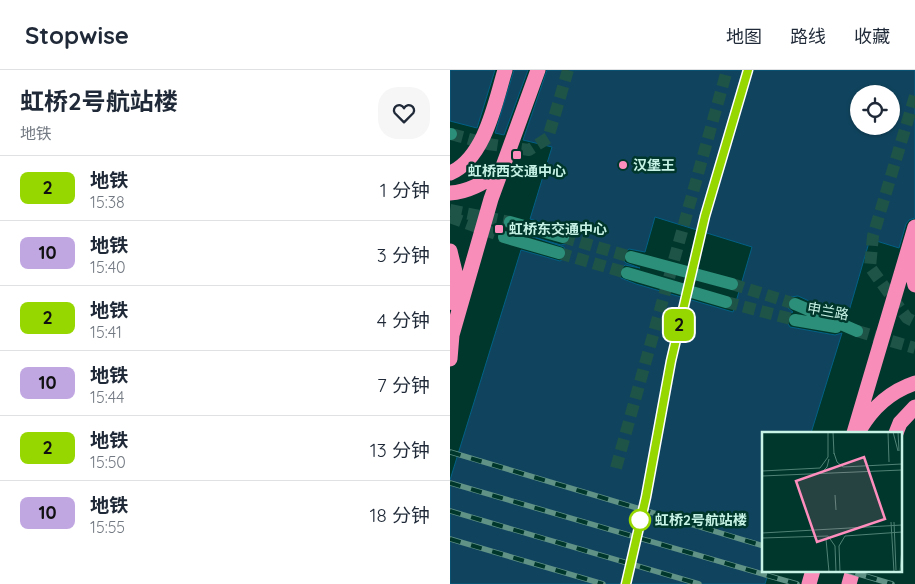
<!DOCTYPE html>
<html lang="zh">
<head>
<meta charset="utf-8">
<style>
  body { margin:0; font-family:Quicksand,"Noto Sans SC",sans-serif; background:#f6f6f7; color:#1f2937; height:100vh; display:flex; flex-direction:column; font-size:19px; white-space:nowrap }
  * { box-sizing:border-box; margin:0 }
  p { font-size:16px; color:#747a83 }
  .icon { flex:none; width:28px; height:28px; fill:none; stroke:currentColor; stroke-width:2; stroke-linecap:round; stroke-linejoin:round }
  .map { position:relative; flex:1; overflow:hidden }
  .details { display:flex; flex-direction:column; background:#fff; width:450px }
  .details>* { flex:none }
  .badge { padding:0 10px; border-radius:8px; font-size:18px; line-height:32px }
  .fabs { position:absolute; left:400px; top:15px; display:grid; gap:10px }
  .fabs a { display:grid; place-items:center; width:50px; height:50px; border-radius:50%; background:#fff; box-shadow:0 1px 4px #0004; font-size:25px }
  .map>.badge { position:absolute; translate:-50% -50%; box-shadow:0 0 0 2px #fff }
  .round { display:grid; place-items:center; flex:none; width:52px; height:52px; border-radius:20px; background:#f6f6f7 }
  .headline { display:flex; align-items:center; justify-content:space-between; height:85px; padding:0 20px }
  h1 { font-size:24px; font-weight:700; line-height:38px }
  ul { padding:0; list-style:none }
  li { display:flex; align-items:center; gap:15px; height:65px; padding:0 20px; border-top:1px solid #e0e1e3 }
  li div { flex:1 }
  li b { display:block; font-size:19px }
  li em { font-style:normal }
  li .badge { min-width:55px; font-weight:700; text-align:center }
  header { display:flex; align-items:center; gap:30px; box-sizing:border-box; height:70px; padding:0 25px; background:#fff; border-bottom:1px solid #e0e1e3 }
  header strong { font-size:24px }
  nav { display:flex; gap:28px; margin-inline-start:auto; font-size:18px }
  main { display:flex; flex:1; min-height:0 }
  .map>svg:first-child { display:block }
  .building { fill:#10445e; stroke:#026086; fill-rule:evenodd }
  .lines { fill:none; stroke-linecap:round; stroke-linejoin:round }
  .minor-tunnel { stroke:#1e5348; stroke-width:12; stroke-dasharray:12 6; stroke-linecap:butt }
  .minor { stroke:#2c8f79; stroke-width:12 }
  .highway { stroke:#f88db9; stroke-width:15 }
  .rail-casing { stroke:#609286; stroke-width:5.5 }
  .rail { stroke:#00372c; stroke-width:4; stroke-dasharray:11; stroke-linecap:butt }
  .line-casing { stroke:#fff; stroke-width:11 }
  .line { stroke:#97d700; stroke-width:8 }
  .poi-dot { fill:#fe8ebd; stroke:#00372c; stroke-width:2 }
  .stop-dot { fill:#fff; stroke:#97d700; stroke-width:2.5 }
  .labels { text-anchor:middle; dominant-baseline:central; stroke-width:5; stroke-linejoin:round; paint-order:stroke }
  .poi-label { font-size:14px; font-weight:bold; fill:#c7f3e6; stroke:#00372c; text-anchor:start }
  .street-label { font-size:14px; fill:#c7f3e6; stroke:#00372c }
  .stop-label { font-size:14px; font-weight:bold; fill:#c7f3e6; stroke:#00372c; text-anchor:start }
  .inset-road { fill:none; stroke:#508276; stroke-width:1 }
  .view { fill:#fe8ebd; fill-opacity:0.15; stroke:#fe8ebd; stroke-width:2.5 }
  .inset-edge { fill:none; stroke:#c7f3e6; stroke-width:2.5 }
</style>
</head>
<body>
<header>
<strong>Stopwise</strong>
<nav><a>地图</a><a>路线</a><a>收藏</a></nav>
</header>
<main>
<section class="details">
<div class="headline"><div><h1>虹桥2号航站楼</h1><p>地铁</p></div><a class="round"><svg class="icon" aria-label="heart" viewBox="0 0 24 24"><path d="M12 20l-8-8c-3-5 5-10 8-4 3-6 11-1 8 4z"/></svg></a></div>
<ul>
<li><span class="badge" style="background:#97d700;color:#111">2</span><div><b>地铁</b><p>15:38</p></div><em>1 分钟</em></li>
<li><span class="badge" style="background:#c1a7e2;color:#111">10</span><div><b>地铁</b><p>15:40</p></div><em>3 分钟</em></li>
<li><span class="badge" style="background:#97d700;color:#111">2</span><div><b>地铁</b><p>15:41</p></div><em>4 分钟</em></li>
<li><span class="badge" style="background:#c1a7e2;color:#111">10</span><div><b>地铁</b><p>15:44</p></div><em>7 分钟</em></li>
<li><span class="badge" style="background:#97d700;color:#111">2</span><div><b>地铁</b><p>15:50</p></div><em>13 分钟</em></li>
<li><span class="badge" style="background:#c1a7e2;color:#111">10</span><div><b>地铁</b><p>15:55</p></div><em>18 分钟</em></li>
</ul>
</section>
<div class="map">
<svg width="465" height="514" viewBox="0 0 465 514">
  <rect width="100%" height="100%" fill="#00372c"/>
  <!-- building -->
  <path class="building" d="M0,0H45L27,58L0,51Z
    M64,0H78L54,65L45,63Z
    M97,0H465V148L459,150L456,154L449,178L420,169L397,248L348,226L341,227L337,231L338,238L343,242L339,244L337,248V252L340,257L385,265L392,263L361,363H314V500H319L315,514H0V410L71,180L110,191L115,188L117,185L114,177L80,166L111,175L118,173L121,169V165L116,159L80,149L102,77L73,70ZM409,24H441V56H409ZM205,147L302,177L283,242L186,214L171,208L169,201L175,195L190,198L176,193L173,190V184L179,179L195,182Z"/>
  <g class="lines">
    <!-- minor-tunnel -->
    <path class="minor-tunnel" d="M465,26L423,166L420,197L457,248L465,252
      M1,64L38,74L79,80L98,68L118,0
      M0,140L60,152
      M0,147L54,167
      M113,167L181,187
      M109,183L177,203
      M282,214L345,234
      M276,232L345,250
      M407,261L465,278
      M166,398L277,0"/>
    <!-- minor -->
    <path class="minor" d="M0,64H1
      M60,152L113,167
      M54,167L109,183
      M181,187L282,214
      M177,203L276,232
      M345,234L407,261
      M345,250L386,257"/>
    <!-- highway -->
    <path class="highway" d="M0,103C35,88 45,33 55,0
      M0,123C19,122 34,112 50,102
      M0,181L6,206L5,234
      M462,183V202L465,215
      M0,289L2,265L41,129L88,0
      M410,359C423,337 441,321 465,313
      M404,363L465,157
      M446,363L450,353L465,337
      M359,514L363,500
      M399,514L403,500"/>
    <!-- rail casing -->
    <g class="rail-casing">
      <path id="rail" d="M0,382L314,476
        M0,413L347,514
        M0,441L249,514
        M0,469L153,514
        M395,500L442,514"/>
    </g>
    <!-- rail -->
    <use href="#rail" class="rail"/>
  </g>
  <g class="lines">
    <!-- line casing -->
    <g class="line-casing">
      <path id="line" d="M176,514L196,427L221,291L255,146L298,0"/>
    </g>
    <!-- line -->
    <use href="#line" class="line"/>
  </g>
  <!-- markers -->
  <g class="poi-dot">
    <rect x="62" y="80" width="10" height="10" rx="2.5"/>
    <circle cx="173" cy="95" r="5"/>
    <rect x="44" y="154" width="10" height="10" rx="2.5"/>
  </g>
  <circle class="stop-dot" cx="190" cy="450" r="10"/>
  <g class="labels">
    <!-- poi labels -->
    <g class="poi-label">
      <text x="183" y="95">汉堡王</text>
      <text x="67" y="101" text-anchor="middle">虹桥西交通中心</text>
      <text x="59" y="159">虹桥东交通中心</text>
    </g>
    <!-- street labels -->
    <g class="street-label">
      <text transform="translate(378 241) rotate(10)">申兰路</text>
    </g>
    <!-- stop labels -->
    <g class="stop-label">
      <text x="205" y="450">虹桥2号航站楼</text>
    </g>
  </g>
  <!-- overview -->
  <g transform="translate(312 362)">
    <rect width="140" height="140" fill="#00372c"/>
    <path class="inset-road" d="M71,0L72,22M126,0L127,30M131,0L136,19M136,0L137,19M72,21L75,30L81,35L140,32M0,39L58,36L66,25V0M59,41L65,35L67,27M0,44L140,38M73,63L74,78M129,90L132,140M132,90L134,138M0,101L140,93M0,106L66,104L73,114L74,140M64,107L67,140M78,140L77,114L83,104L140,100M138,140L140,116"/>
    <path class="view" d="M102,25L123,87L55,110L34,49Z"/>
    <rect width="140" height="140" class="inset-edge"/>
  </g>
</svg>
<div class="fabs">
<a><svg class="icon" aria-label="locate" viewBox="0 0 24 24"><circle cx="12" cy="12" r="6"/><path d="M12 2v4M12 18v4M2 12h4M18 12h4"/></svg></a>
</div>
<b class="badge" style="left:229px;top:255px;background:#97d700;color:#111">2</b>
</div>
</main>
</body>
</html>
